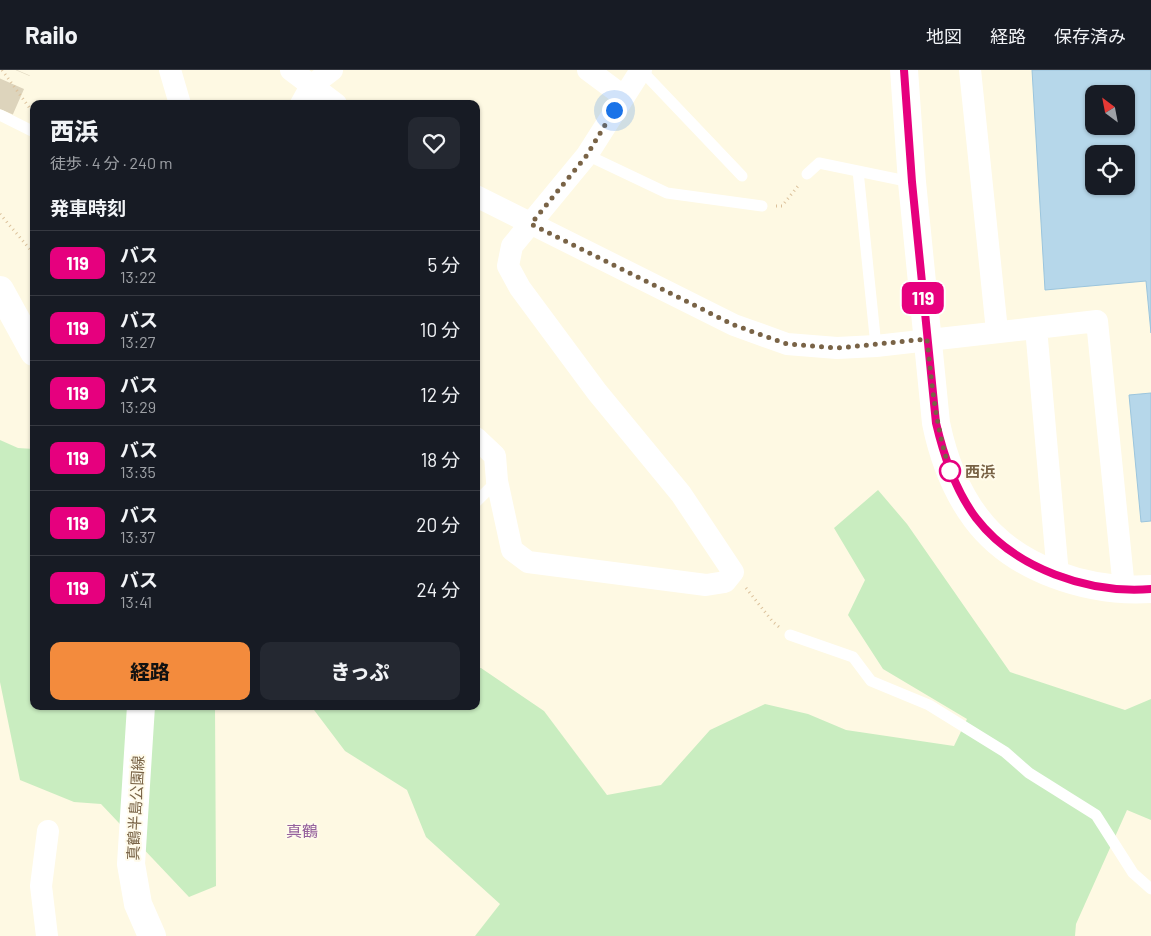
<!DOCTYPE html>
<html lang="ja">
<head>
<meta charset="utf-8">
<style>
  body { margin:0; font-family:Barlow,"Noto Sans JP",sans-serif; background:#242831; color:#f1f3f6; height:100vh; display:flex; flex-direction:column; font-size:19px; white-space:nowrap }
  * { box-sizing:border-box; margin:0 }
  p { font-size:16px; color:#9ea1a6 }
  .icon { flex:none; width:28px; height:28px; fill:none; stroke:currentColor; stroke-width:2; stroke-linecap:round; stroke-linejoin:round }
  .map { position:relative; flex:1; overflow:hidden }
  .drawer { position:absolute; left:30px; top:30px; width:450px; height:610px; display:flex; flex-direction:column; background:#171b24; border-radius:10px; box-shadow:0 1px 4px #0004 }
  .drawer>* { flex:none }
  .badge { padding:0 10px; border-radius:8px; font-size:18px; line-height:32px }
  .needle { width:32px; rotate:328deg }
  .tools { position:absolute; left:1085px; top:15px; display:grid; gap:10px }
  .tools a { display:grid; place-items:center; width:50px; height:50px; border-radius:10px; background:#171b24; box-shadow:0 1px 4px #0004; font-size:25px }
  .you { position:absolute; width:25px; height:25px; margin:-12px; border:4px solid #fff; border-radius:50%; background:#1a73e8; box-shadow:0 0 0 8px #1a73e833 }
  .map>.badge { position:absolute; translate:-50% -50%; box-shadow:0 0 0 2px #fff }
  h2 { padding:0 20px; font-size:19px; line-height:45px }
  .round { display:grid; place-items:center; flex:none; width:52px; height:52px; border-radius:10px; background:#242831 }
  .headline { display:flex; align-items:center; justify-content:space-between; height:85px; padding:0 20px }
  h1 { font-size:24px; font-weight:800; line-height:38px }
  .button { display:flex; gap:10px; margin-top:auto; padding:10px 20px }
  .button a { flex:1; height:58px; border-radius:10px; background:#f38b3d; color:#111; font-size:20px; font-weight:800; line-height:58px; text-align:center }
  .button a+a { background:#242831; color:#f1f3f6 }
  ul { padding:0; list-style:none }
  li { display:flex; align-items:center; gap:15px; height:65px; padding:0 20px; border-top:1px solid #363941 }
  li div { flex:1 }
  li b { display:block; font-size:19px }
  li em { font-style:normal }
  li .badge { min-width:55px; font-weight:700; text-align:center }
  header { display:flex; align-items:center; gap:30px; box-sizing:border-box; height:70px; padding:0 25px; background:#171b24; border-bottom:1px solid #363941 }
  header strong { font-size:24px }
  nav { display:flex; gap:28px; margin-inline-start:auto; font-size:18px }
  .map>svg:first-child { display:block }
  .green { fill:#c9edc0 }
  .water { fill:#b6d7ea; stroke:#9bc5dd; fill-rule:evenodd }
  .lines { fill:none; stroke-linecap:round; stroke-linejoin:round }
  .highway-tunnel { stroke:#ddd4bc; stroke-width:28; stroke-dasharray:28 14; stroke-linecap:butt }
  .path { stroke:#dbc19b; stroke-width:3; stroke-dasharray:1 4; stroke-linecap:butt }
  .lane { stroke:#fff; stroke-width:11 }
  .street { stroke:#fff; stroke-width:22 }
  .secondary { stroke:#fff; stroke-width:28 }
  .line-casing { stroke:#fff; stroke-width:11 }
  .line { stroke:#e6007e; stroke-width:8 }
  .walk { stroke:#796346; stroke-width:5; stroke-dasharray:0 9 }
  .stop-dot { fill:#fff; stroke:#e6007e; stroke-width:2.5 }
  .labels { text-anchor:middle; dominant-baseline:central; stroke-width:4; stroke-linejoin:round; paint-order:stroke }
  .stop-label { font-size:15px; font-weight:bold; fill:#796346; stroke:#fffbeb; text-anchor:start }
  .street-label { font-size:15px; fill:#796346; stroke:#fffbeb }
  .neighbourhood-label { font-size:16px; fill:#95619d; stroke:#fffbeb }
</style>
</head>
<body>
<header>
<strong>Railo</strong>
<nav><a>地図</a><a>経路</a><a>保存済み</a></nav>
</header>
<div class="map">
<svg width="1151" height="866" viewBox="0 0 1151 866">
  <rect width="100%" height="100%" fill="#fef9e3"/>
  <!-- green -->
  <path class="green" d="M0,370L18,378L34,379V636H215L216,816L189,827L101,734L74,732L20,710L0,612Z
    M878,420L907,454L1010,602L1125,640L1151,629V750L1127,740L1076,854L1075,866H475L500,834L426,767L407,720L345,681L311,636H476V598H481L544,641L607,725L661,715L710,660L765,634L808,644L846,660L954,676L967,649L883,599L848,545L865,510L834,458Z"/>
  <!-- water -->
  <path class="water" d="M1032,0H1151V263L1146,211L1045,220ZM1094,24H1126V56H1094ZM1094,84H1126V116H1094Z
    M1151,323V451L1141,452L1129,325Z"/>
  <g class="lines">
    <!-- highway-tunnel -->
    <path class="highway-tunnel" d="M0,39L17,0"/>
    <!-- path -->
    <path class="path" d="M2,0L34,44
      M776,136H782L798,116
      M0,144L34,184
      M746,518L773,552L779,557"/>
    <!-- lane -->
    <path class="lane" d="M641,0L742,106
      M0,45L34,62
      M587,85L667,123L762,136
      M858,101L876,276
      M807,104L819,93L911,112
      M476,432L497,411
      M790,565L853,587L871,611L929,635L1005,682L1029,703L1096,745L1133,803L1151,819"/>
    <!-- street -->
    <path class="street" d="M170,0L180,34
      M291,0L336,34
      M588,0L623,26
      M970,0L997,261
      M301,34L311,16L332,0
      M476,126L734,255L787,274L837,278L876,276L1036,258L1058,505
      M1036,258L1097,251L1124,519
      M476,368L495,386L497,411L512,480L528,492L706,515L725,512L733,502L681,424L597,322L520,218L508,196L512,176L587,85L641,0
      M47,866L41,816L48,761"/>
    <!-- secondary -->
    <path class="secondary" d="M904,0L912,112L936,353C943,387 955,420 976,448C1015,500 1089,523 1151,519
      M0,220L34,282
      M141,636L131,794L138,834L152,866"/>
  </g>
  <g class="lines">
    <!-- line casing -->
    <g class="line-casing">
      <path id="line" d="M904,0L912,112L936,353C944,387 955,420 976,448C1015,499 1089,524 1151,519"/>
    </g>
    <!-- line -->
    <use href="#line" class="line"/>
    <!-- walk -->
    <path class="walk" d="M614,40L587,85L531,154L734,255L787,274L838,278L927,269C932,316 936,361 952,406L950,401"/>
  </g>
  <!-- markers -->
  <circle class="stop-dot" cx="950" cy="401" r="10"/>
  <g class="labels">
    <!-- stop labels -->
    <g class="stop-label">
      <text x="965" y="401">西浜</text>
    </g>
    <!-- street labels -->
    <g class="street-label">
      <text transform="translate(135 738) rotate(-87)">真鶴半島公園線</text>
    </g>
    <!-- neighbourhood labels -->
    <g class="neighbourhood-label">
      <text x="302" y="760">真鶴</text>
    </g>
  </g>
</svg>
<div class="tools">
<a><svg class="needle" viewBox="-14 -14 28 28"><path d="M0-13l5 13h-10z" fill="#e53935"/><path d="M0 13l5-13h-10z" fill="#9ea1a6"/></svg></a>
<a><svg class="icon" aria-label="locate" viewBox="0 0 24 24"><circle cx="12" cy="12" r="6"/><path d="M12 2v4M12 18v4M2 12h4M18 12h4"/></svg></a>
</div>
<div class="you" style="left:614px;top:40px"></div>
<b class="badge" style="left:923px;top:228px;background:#e6007e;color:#fff">119</b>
<section class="drawer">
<div class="headline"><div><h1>西浜</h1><p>徒歩 · 4 分 · 240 m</p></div><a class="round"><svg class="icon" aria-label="heart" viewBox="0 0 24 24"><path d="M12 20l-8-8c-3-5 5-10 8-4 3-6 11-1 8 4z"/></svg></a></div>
<h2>発車時刻</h2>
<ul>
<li><span class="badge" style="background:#e6007e;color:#fff">119</span><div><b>バス</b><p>13:22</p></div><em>5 分</em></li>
<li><span class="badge" style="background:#e6007e;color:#fff">119</span><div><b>バス</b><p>13:27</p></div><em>10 分</em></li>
<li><span class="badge" style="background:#e6007e;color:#fff">119</span><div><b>バス</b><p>13:29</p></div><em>12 分</em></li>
<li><span class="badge" style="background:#e6007e;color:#fff">119</span><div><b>バス</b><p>13:35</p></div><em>18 分</em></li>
<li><span class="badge" style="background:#e6007e;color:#fff">119</span><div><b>バス</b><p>13:37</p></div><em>20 分</em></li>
<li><span class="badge" style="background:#e6007e;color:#fff">119</span><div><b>バス</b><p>13:41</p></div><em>24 分</em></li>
</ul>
<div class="button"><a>経路</a><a>きっぷ</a></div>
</section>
</div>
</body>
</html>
